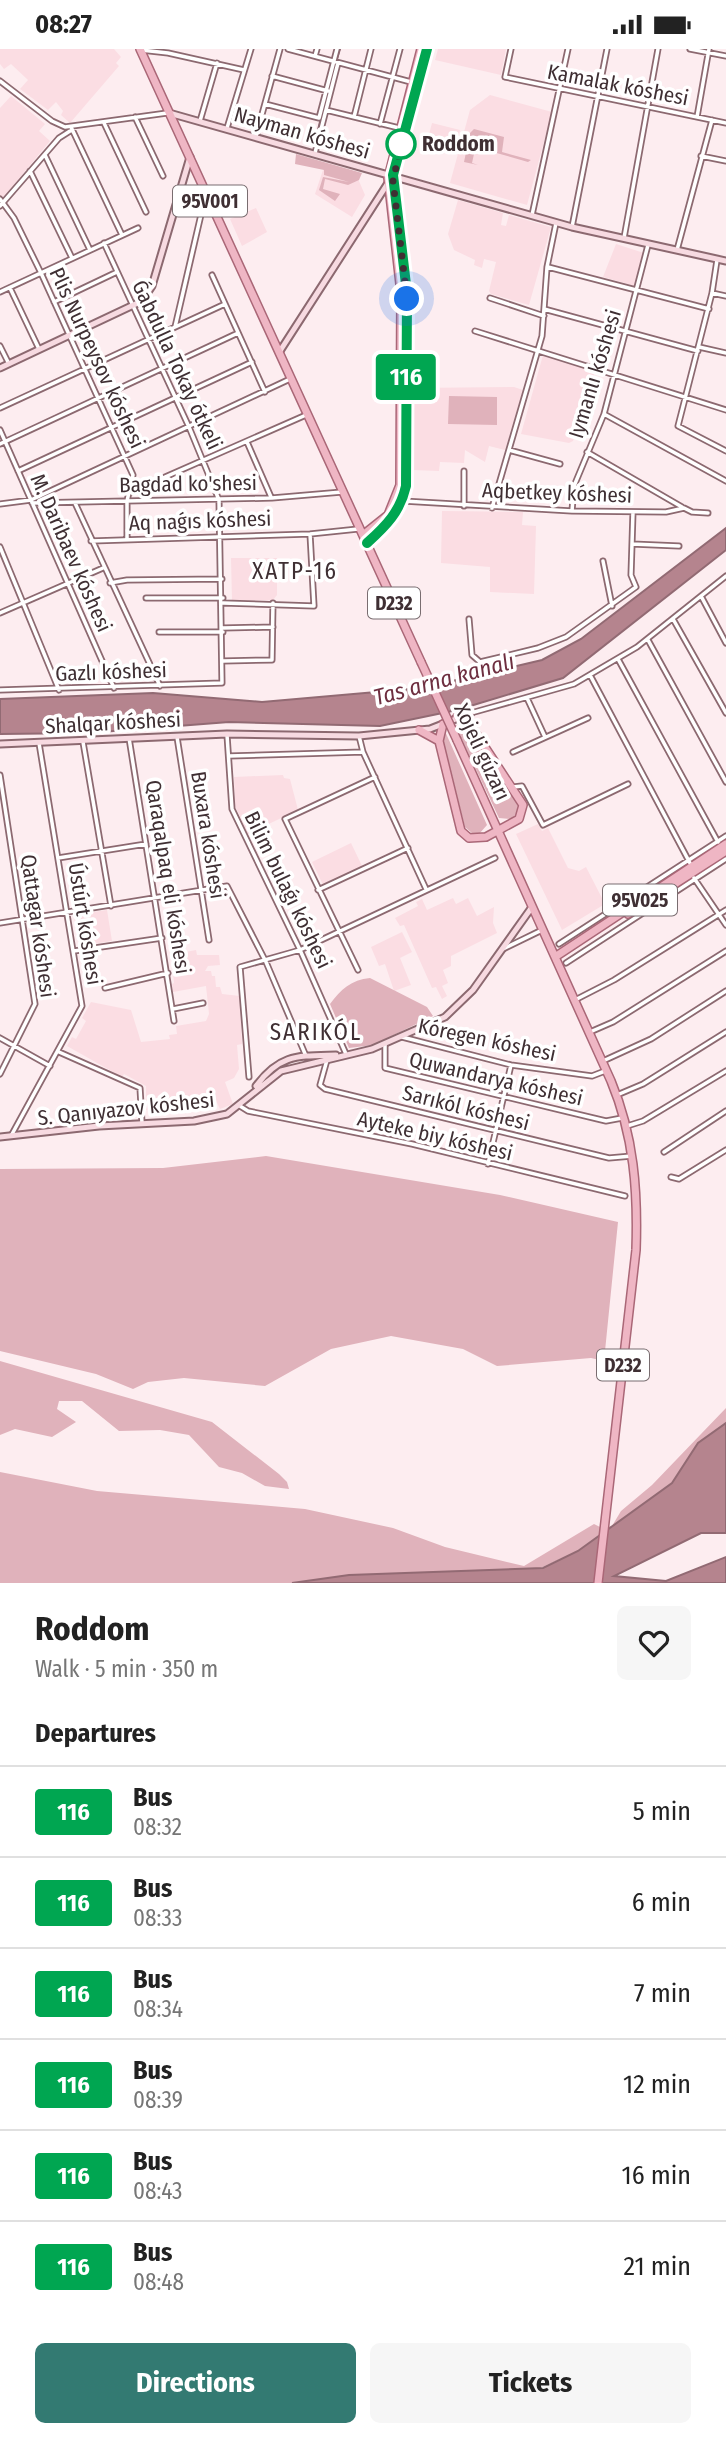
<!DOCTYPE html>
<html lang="en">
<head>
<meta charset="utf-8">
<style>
  body { margin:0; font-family:"Fira Sans Condensed",sans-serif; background:#f6f6f6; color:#222; height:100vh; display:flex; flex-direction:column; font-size:26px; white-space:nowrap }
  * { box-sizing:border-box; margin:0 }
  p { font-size:23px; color:#767676 }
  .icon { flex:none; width:38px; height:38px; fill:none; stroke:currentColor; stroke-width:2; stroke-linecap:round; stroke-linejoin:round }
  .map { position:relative; height:1534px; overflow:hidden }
  .drawer { display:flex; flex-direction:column; background:#fff; flex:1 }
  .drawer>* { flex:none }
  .badge { padding:0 14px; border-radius:5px; font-size:24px; line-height:46px }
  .you { position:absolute; width:35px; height:35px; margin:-18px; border:5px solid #fff; border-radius:50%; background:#1a73e8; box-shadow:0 0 0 10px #1a73e833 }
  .map>.badge { position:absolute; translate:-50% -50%; box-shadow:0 0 0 4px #fff }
  h2 { padding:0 35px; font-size:26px; line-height:63px }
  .round { display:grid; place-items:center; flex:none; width:74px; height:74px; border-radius:10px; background:#f6f6f6 }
  .headline { display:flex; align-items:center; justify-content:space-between; height:119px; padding:0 35px }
  h1 { font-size:33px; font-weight:700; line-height:52px }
  .button { display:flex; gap:14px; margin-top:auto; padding:14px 35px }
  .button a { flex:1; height:80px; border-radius:10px; background:#337a72; color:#fff; font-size:28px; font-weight:700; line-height:80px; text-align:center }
  .button a+a { background:#f6f6f6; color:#222 }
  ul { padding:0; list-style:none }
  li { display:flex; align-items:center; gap:21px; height:91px; padding:0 35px; border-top:2px solid #e0e0e0 }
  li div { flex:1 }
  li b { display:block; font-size:26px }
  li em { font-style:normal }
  li .badge { min-width:77px; font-weight:700; text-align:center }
  .status { display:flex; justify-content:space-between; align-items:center; height:49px; padding:0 35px; background:#fff; direction:ltr }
  .status svg { height:19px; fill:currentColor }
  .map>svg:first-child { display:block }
  .built { fill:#fbdde3 }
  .green { fill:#e0b2bb }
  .water { fill:#b5848e; stroke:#926a73; stroke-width:2 }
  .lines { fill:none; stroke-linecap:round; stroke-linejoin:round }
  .stream { stroke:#926a73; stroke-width:2 }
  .street-casing { stroke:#8c6970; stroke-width:7 }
  .secondary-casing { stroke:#8c6970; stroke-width:9 }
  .primary-casing { stroke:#aa6777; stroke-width:10 }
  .street { stroke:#fff; stroke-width:3.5 }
  .secondary { stroke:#f7dae1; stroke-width:5 }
  .primary { stroke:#efb6c4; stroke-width:7 }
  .primary-bridge-casing { stroke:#aa6777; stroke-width:10; stroke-linecap:butt }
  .primary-bridge { stroke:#efb6c4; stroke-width:7 }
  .line-casing { stroke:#fff; stroke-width:16 }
  .line { stroke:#00a651; stroke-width:10 }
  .walk { stroke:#3f2f33; stroke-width:7; stroke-dasharray:0 12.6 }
  .stop-dot { fill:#fff; stroke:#00a651; stroke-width:3.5 }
  .labels { text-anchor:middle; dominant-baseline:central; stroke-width:7; stroke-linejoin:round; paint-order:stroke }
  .shield { fill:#fff; stroke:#796d70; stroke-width:2 }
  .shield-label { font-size:19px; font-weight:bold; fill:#3f2f33 }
  .street-label { font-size:21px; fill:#3f2f33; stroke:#fff }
  .stop-label { font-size:21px; font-weight:bold; fill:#3f2f33; stroke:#fff; text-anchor:start }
  .neighbourhood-label { font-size:23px; letter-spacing:2px; fill:#3f2f33; stroke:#fff }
  .water-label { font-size:23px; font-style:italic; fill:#6e2f40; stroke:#fff }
</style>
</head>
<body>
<div class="status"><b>08:27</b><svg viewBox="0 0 49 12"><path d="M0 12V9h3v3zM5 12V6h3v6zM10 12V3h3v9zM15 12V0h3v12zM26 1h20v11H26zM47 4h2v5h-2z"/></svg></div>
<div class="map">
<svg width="726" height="1534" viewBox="0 0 726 1534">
  <rect width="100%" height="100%" fill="#fdedf0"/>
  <!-- built -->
  <path class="built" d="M0,0H114L121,8L116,14L119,17L70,74L61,66L63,62L56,53L48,61L20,40L28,31L11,15L4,20L0,15Z
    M438,0H506L501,26L435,11Z
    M490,46L552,63L527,156L450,134L470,61Z
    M11,47L45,75L39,82L50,92L3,149L0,147V59Z
    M432,74L460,81L454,105L426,97Z
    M323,121L350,128L356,125L365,146L352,168L315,145Z
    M458,151L503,164L501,176L506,177L509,166L551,178L529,256L491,245L489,242L496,213L484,210L482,219L474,216L475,211L454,201L448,185Z
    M256,159L267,183L242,197L230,170Z
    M616,195L644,204L635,237L603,228Z
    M543,306L595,322L573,392L569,394L521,385Z
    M514,338L523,341L505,401L489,397L485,413L465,401L464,414L440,413L439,422L413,421L412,339Z
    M442,462L523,463L522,476L536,477L534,545L490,543V518L441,514Z
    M231,509H277V517H269V523H277V546L273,551L232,552Z
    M283,726L284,729L290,730L298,761L248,785L235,757L234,728Z
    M538,775L542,782L548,779L568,819L579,822L586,818L605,855L562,881L516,785Z
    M351,794L363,819L324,838L312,813Z
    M453,849L456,855L468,849L477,867L494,858L493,874L497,884L451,907V917L443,921L448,934L442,937L447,947L442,950L436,938L432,939L404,876L400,877L395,869L418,857L416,853L422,850L427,861Z
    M107,861L112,892L86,896L84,889L77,890L74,866Z
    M402,883L412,903L400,909L411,936L394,942L385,915L379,917L371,898Z
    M196,901L197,906H219L220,916L208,917L205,922H211L212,927H215L216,938H220L222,945L240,947L242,995L237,996L239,1020L234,1029L225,1033L233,1055L220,1060L216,1052L203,1057L146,1061V1037L124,1025L122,1028L67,997L72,988L76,990L86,972L82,969L91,953L131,961L141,993L170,990L169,986L177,985L176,977L206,972L209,965L206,937L173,943L172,935L174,934L173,923L182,922L180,904Z"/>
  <!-- green -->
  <path class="green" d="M474,80L504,88L502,103L531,111L528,113L493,103L497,89L490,87L489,91L479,89L477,95L487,98L486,101L469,97L467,103L474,105L472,114L478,116L464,113L470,84Z
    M296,105L362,124L359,131L348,136L325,130L323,140L340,145L335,152L319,141L323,128L349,133L324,126V121L295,115Z
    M449,347L497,348V376L448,375Z
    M455,676L466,680L517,752L520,761L511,770L499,769Z
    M444,680L487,776L479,785H473L465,778L443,691Z
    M370,929L427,958L433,967L373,996L349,999L330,955C341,940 351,931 370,929Z
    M266,1107L500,1146L618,1173L604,1312L591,1309L497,1317L463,1300L391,1287L331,1300L265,1337L184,1329L148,1333L133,1340L96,1325L0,1302V1120L163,1119Z
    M0,1312L212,1373L279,1425L287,1433L289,1440L265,1437L242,1424L219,1418L189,1386L160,1381L119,1382L82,1352H59L57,1360L76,1373L52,1388L15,1380L0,1386Z
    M726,1359V1374L698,1394L677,1429L662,1443L578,1502L536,1521L349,1526L292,1534H0V1423L97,1442L305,1460L393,1479L445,1498L524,1517L594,1475L602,1479L612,1477L621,1462L652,1436Z"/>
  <!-- water -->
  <path class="water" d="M726,479V501L563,629L457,661L380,677L229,673L88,684L0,685V650L153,644L262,653L422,639L542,611L581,590Z
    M726,1374V1484H701L614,1527L666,1532L726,1508V1534H292L349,1526L543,1519L578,1502L672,1434L698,1394Z"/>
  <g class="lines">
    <!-- stream -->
    <path class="stream" d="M337,10L340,0
      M329,39L335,16
      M317,85L327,44"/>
    <!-- street casing -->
    <g class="street-casing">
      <path id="street" d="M288,0L411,33
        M511,0L505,28L726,74
        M690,0L726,7
        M141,1L168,4L244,21
        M315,7L317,0
        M272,27L328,42
        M0,32L52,72L65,78L167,64
        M265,55L319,69L337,0
        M326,61L399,79
        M135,68L163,127
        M354,68L371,0
        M697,68L709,0
        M200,72L217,14
        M104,74L146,163
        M380,75L400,0
        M71,78L122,186
        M227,79L251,0
        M256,87L280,0
        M315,104L338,14
        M45,106L90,201
        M701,107L726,112
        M30,122L72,209
        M0,150L14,169L41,224L133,426L127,452V490
        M0,157L59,89L70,82
        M532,166L568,0
        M572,178L607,0
        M624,189L658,0
        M677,201L712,71
        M717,211L712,244L678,377L726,402
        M548,218L709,260
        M212,226L265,343
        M10,239L39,300
        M0,243L138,179
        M712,244L726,247
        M490,249L544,267
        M54,253L117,223
        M544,260L698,302
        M175,278L203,157L208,152
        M475,282L726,361
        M0,297L9,315
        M699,298L726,304
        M0,359L225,255
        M604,365L726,432
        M0,381L114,639
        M247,393L271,448
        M0,395L238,284
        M509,401L560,415
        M587,403L682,458
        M18,422L252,313
        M131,443L306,366
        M403,452L572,462L666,463L684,459L692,463L708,464
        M32,454L272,449L342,443
        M75,454L160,637
        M0,455L31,451L290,330
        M464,457V422
        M492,459L542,287L547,218L556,174
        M572,462L574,437L604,365L648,196
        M91,492L310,485L358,480
        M632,495L679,497
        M0,498L59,641
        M603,512L612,557
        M110,534L127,531L222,530
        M701,547L726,594
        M146,549H223
        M223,554L314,557L310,485
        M0,564L103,519
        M469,570L472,606L480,613L538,599L566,588L636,538L631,526L633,463
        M673,570L726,664
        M223,579L273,578
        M159,583H223
        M648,591L726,733
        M618,610L718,793
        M223,612L272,611L273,554
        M590,626L691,816
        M0,641L222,634L219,451L189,378L104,194
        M527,649L545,688
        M471,664L574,635L637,598L726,527
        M227,686L232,760L300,901L346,1005
        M359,687L363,703L426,840
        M177,688L209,891
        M129,689L174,972
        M83,693L111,857
        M513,703L588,669
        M229,707L363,703
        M0,726L35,955L0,1025
        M513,738L522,737L543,776L628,735
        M58,809L146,795
        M694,829L726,876
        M318,841L408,799
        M0,874L227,837L266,913L306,1007
        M559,895L726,787
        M503,900L542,881
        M74,902L162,889
        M566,914L726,810
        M358,921L285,770L375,728
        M105,939L168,924
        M575,951L614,931L726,861
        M173,960L203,954
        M590,983L613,973L726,902
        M402,988L511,1016L592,1027L605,1022
        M0,989L50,1017
        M385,995V1019L606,1072L622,1069
        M59,1003L140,1039L142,1074
        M327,1011L320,1036L325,1040L609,1109L632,1107
        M603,1012L651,990L726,942
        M249,1028L240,918L300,901L495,809
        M617,1046L643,1035L726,983
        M240,1057L248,1062L412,1095L625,1147
        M627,1077L643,1072L726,1022
        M11,1087L82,957L39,694
        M664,1103L726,1062
        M488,1115L511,1016
        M671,1128L679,1130L726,1101"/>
    </g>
    <!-- secondary casing -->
    <g class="secondary-casing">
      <path id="secondary" d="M169,64L572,178L726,212
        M280,302L388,134
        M0,319L142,252L152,237L190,108
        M0,695L227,685L359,687L430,680L471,664
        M256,1037C280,1005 297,1007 336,1006
        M0,1088L99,1077L194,1072L227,1065L281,1022L372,1000L445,968L473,941L532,858"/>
    </g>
    <!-- primary casing -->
    <g class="primary-casing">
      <path id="primary" d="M140,0L421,613
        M363,486L388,466L400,436L401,244L388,129L421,0
        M367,494C386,476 400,463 406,437L407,244L393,128L427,0
        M443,675L439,692L461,782L469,789L486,788L519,770L523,756L469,674L457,668
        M419,681L439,692
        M457,691L611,1032C634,1087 638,1142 636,1201L598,1534
        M628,865L726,802
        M555,908L726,795"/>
    </g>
    <!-- street -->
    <use href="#street" class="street"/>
    <!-- secondary -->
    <use href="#secondary" class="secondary"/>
    <!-- primary -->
    <use href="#primary" class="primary"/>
    <!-- primary-bridge casing -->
    <g class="primary-bridge-casing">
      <path id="primary-bridge" d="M421,613L457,691"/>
    </g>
    <!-- primary-bridge -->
    <use href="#primary-bridge" class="primary-bridge"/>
  </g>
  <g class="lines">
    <!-- line casing -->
    <g class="line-casing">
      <path id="line" d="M367,494C386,477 400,463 406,437L407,244L393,126L427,0"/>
    </g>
    <!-- line -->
    <use href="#line" class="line"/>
    <!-- walk -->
    <path class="walk" d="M401,95L393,132L407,250"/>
  </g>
  <!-- markers -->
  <circle class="stop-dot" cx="401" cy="95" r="14"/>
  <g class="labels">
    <!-- shield labels -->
    <g class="shield">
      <rect x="173" y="136.5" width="74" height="31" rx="5"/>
      <rect x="368" y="538.5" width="52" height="31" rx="5"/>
      <rect x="603" y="835.5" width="74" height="31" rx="5"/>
      <rect x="597" y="1300.5" width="52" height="31" rx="5"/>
    </g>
    <g class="shield-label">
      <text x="210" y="152">95V001</text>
      <text x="394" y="554">D232</text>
      <text x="640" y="851">95V025</text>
      <text x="623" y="1316">D232</text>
    </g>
    <!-- street labels -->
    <g class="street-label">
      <text transform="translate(618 36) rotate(11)">Kamalak kóshesi</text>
      <text transform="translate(302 84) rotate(16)">Nayman kóshesi</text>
      <text transform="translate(97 309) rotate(65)">Plis Nurpeysov kóshesi</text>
      <text transform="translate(177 316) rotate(65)">Ǵabdulla Tokay ótkeli</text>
      <text transform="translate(595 325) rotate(-73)">Iymanlı kóshesi</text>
      <text transform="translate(188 435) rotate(-1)">Bagdad ko'shesi</text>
      <text transform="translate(557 444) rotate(2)">Aqbetkey kóshesi</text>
      <text transform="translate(200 472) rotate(-2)">Aq naǵıs kóshesi</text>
      <text transform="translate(71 504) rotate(66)">M. Daribaev kóshesi</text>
      <text transform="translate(111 623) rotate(-2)">Gazlı kóshesi</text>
      <text transform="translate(113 674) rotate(-3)">Shalqar kóshesi</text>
      <text transform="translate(482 703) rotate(65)">Xojeli gúzarı</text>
      <text transform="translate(208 786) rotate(81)">Buxara kóshesi</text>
      <text transform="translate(168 828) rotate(81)">Qaraqalpaq eli kóshesi</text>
      <text transform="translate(288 841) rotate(64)">Bilim bulaǵı kóshesi</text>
      <text transform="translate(85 875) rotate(81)">Ústúrt kóshesi</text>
      <text transform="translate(38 877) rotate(82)">Qattagar kóshesi</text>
      <text transform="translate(487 991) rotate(12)">Kóregen kóshesi</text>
      <text transform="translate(496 1030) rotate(13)">Quwandarya kóshesi</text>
      <text transform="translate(466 1059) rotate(14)">Sarıkól kóshesi</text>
      <text transform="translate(126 1060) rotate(-6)">S. Qanıyazov kóshesi</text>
      <text transform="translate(435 1087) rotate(13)">Ayteke biy kóshesi</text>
    </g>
    <!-- stop labels -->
    <g class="stop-label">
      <text x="422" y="95">Roddom</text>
    </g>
    <!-- neighbourhood labels -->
    <g class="neighbourhood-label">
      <text x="295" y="522">XATP-16</text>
      <text x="316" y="983">SARIKÓL</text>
    </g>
    <!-- water labels -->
    <g class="water-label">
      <text transform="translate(444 630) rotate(-15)">Tas arna kanalı</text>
    </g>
  </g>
</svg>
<div class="you" style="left:407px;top:250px"></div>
<b class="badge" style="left:406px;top:328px;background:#00a651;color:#fff">116</b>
</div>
<section class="drawer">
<div class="headline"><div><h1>Roddom</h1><p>Walk · 5 min · 350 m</p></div><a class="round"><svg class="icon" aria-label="heart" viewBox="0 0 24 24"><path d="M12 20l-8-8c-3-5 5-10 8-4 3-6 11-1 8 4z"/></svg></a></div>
<h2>Departures</h2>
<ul>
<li><span class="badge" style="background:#00a651;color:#fff">116</span><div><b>Bus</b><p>08:32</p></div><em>5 min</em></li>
<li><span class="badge" style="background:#00a651;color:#fff">116</span><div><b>Bus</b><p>08:33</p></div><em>6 min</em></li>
<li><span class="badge" style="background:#00a651;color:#fff">116</span><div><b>Bus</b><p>08:34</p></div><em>7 min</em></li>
<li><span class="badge" style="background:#00a651;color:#fff">116</span><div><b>Bus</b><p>08:39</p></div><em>12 min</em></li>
<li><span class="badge" style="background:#00a651;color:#fff">116</span><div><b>Bus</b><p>08:43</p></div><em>16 min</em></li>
<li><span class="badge" style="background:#00a651;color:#fff">116</span><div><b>Bus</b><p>08:48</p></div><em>21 min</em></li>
</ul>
<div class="button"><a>Directions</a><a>Tickets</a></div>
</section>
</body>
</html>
